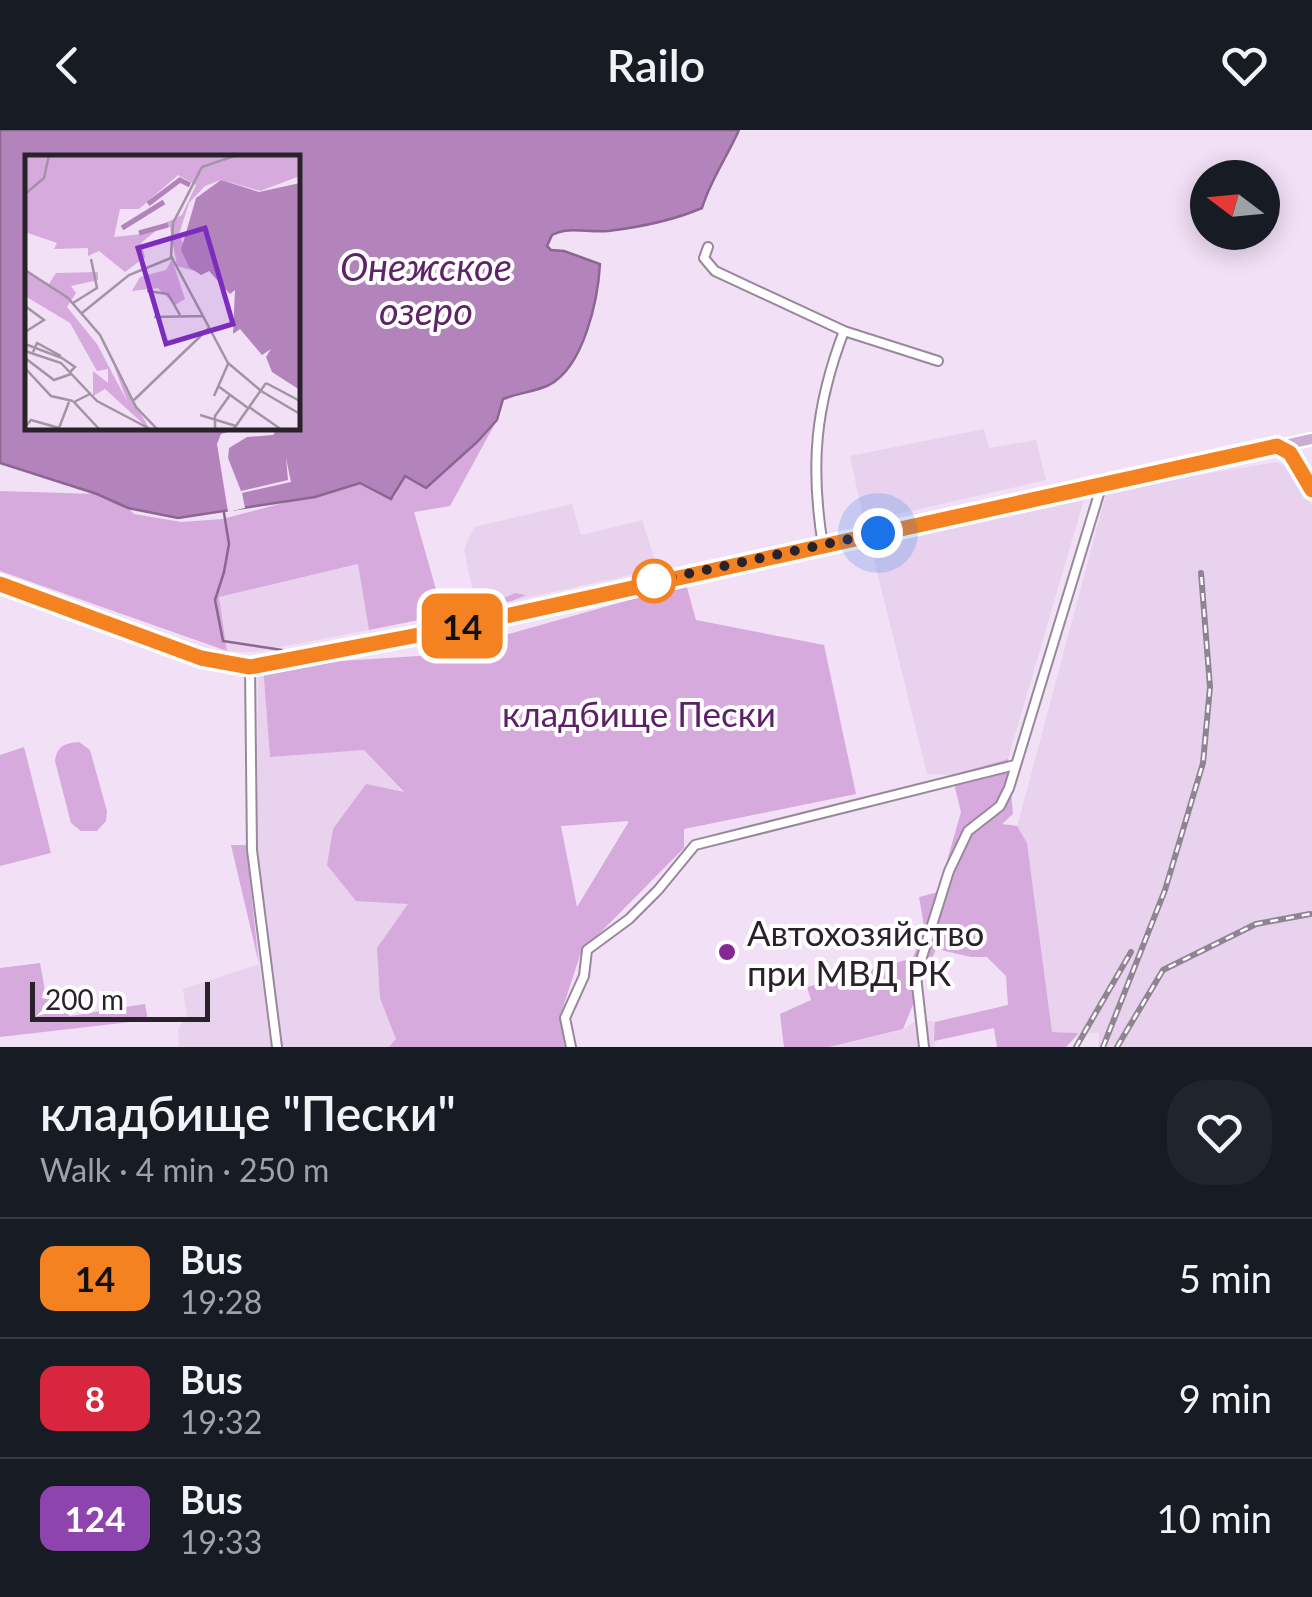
<!DOCTYPE html>
<html lang="en">
<head>
<meta charset="utf-8">
<style>
  body { margin:0; font-family:Lato,sans-serif; background:#20242c; color:#f1f3f6; height:100vh; display:flex; flex-direction:column; font-size:38px; white-space:nowrap }
  * { box-sizing:border-box; margin:0 }
  p { font-size:32px; color:#9ea1a6 }
  .icon { flex:none; width:55px; height:55px; fill:none; stroke:currentColor; stroke-width:2; stroke-linecap:round; stroke-linejoin:round }
  .map { position:relative; height:917px; overflow:hidden }
  .details { display:flex; flex-direction:column; background:#171b24; flex:1 }
  .details>* { flex:none }
  .badge { padding:0 20px; border-radius:15px; font-size:35px; line-height:65px }
  .needle { width:65px; rotate:286deg }
  .controls { position:absolute; left:1190px; top:30px; display:grid; gap:20px }
  .controls a { display:grid; place-items:center; width:90px; height:90px; border-radius:50%; background:#171b24; box-shadow:0 5px 25px #0003; font-size:50px }
  .scale { position:absolute; left:30px; bottom:25px; width:180px; box-sizing:border-box; padding-left:10px; border:5px solid #29222a; border-top:0; font-size:28px; line-height:35px; white-space:nowrap; color:#29222a; -webkit-text-stroke:8px #fff; paint-order:stroke }
  .you { position:absolute; width:50px; height:50px; margin:-25px; border:8px solid #fff; border-radius:50%; background:#1a73e8; box-shadow:0 0 0 15px #1a73e833 }
  .map>.badge { position:absolute; translate:-50% -50%; box-shadow:0 0 0 5px #fff }
  .round { display:grid; place-items:center; flex:none; width:105px; height:105px; border-radius:40px; background:#20242c }
  .summary { display:flex; align-items:center; justify-content:space-between; height:170px; padding:0 40px }
  h1 { font-size:48px; font-weight:600; line-height:75px }
  ul { padding:0; list-style:none }
  li { display:flex; align-items:center; gap:30px; height:120px; padding:0 40px; border-top:2px solid #363941 }
  li div { flex:1 }
  li b { display:block; font-size:38px }
  li em { font-style:normal }
  li .badge { min-width:110px; font-weight:700; text-align:center }
  header { display:flex; justify-content:space-between; align-items:center; height:130px; padding:0 40px; background:#171b24; font-size:45px; font-weight:600 }
  .map>svg:first-child { display:block }
  .built { fill:#e9d2ed }
  .green { fill:#d6aadd; fill-rule:evenodd }
  .water { fill:#b383bc; stroke:#8a6690; stroke-width:2.5; fill-rule:evenodd }
  .pier { fill:#f2e0f6 }
  .lines { fill:none; stroke-linecap:round; stroke-linejoin:round }
  .stream { stroke:#8a6690; stroke-width:2.5 }
  .minor-casing { stroke:#99889c; stroke-width:12 }
  .major-casing { stroke:#fff; stroke-width:15 }
  .minor { stroke:#fff; stroke-width:8 }
  .major { stroke:#ccacd2; stroke-width:10 }
  .rail-casing { stroke:#908493; stroke-width:6 }
  .rail { stroke:#fff; stroke-width:2.5; stroke-dasharray:8; stroke-linecap:butt }
  .line-casing { stroke:#fff; stroke-width:22 }
  .line { stroke:#f58220; stroke-width:15 }
  .walk { stroke:#29222a; stroke-width:10; stroke-dasharray:0 18 }
  .stop-dot { fill:#fff; stroke:#f58220; stroke-width:5 }
  .poi-dot { fill:#842994; stroke:#fff; stroke-width:4 }
  .labels { text-anchor:middle; dominant-baseline:central; stroke-width:8; stroke-linejoin:round; paint-order:stroke }
  .park-label { font-size:35px; fill:#5c2167; stroke:#fff }
  .poi-label { font-size:35px; fill:#29222a; stroke:#fff; text-anchor:start }
  .water-label { font-size:38px; font-style:italic; fill:#5e2369; stroke:#fff }
  .inset-river { fill:none; stroke:#b383bc; stroke-width:5 }
  .inset-road { fill:none; stroke:#a294a4; stroke-width:2.5 }
  .view { fill:#7b2cbf; fill-opacity:0.15; stroke:#7b2cbf; stroke-width:5 }
  .inset-edge { fill:none; stroke:#29222a; stroke-width:5 }
</style>
</head>
<body>
<header><svg class="icon" aria-label="back" viewBox="0 0 24 24"><path d="M15 5l-7 7 7 7"/></svg>Railo<svg class="icon" aria-label="heart" viewBox="0 0 24 24"><path d="M12 20l-8-8c-3-5 5-10 8-4 3-6 11-1 8 4z"/></svg></header>
<div class="map">
<svg width="1312" height="917" viewBox="0 0 1312 917">
  <rect width="100%" height="100%" fill="#f2e0f6"/>
  <!-- built -->
  <path class="built" d="M984,299L989,318L1036,310L1046,350L864,392L850,326Z
    M1277,332L1294,342L1312,376V917H1098L1099,903L1052,902L1027,713L1017,697L1107,360Z
    M1085,366L1008,629L952,645L927,644L871,417Z
    M572,374L581,405L642,390L658,439L512,471L524,466L515,463L502,470L481,472L472,458L464,419L474,397Z
    M359,434L369,500L254,522L227,521L219,467Z
    M263,536L270,626L364,620L405,664L409,774L380,868L397,910L389,917H281L257,721L258,539Z
    M259,834L272,917H179L178,899L187,886L183,859Z
    M920,889L935,892V917H829L903,899Z"/>
  <!-- green -->
  <path class="green" d="M497,290L450,376L414,382L439,470C467,469 491,476 515,463L526,465L512,471L369,500L358,434L219,467L227,521L0,441V361L97,364L128,378L134,384L181,392L222,389L360,353L394,368L405,346L426,358L433,353Z
    M686,454L696,490L824,515L856,664L684,699V718L581,822L560,887L565,917H389L396,909L380,868L377,818L408,774L356,771L327,735L333,699L366,654L404,662L364,620L270,627L263,536L434,525ZM628,691V693L577,777L561,696Z
    M79,612L90,620L107,681L106,691L97,701H81L71,693L55,631C57,616 65,613 79,612Z
    M24,617L51,723L0,736V625Z
    M1008,629L1013,684L1002,694L1017,696L1027,713L1052,902L1079,903L1066,917H997L994,898L934,911L935,892L1008,875L1006,846L987,827H971L936,819L903,899L829,917H784L780,884L811,870L807,857L913,828L924,796L919,767L938,762L961,682L952,645Z
    M231,715H246L259,834Z
    M40,833L46,866L70,886L145,874L148,890L0,907V838Z"/>
  <!-- water -->
  <path class="water" d="M0,0H739C727,27 710,51 702,78C672,91 641,97 608,101C589,103 568,96 552,105L547,116L551,120L564,121L600,134C598,169 584,237 549,255C534,262 518,263 503,269L497,290L477,312L426,358L405,346L391,369L360,353L315,367L178,388L128,378L97,364L0,333ZM28,28H298V298H28Z"/>
  <!-- pier -->
  <path class="pier" d="M242,298H278L273,305L247,307L229,318L228,328L241,361L288,350L286,328L291,352L242,363L245,378L228,382L217,314L221,304Z"/>
  <g class="lines">
    <!-- stream -->
    <path class="stream" d="M224,383L229,414L224,442L215,470L223,511L282,520"/>
    <!-- minor casing -->
    <g class="minor-casing">
      <path id="minor" d="M708,117L704,128L715,141L844,201L938,231
        M823,416C810,336 815,277 844,201
        M250,537L252,720L277,917
        M571,917L565,888L584,846L587,820L629,789L658,760L695,715L1015,635
        M924,917L916,846L949,741L968,701L1000,676L1009,658L1102,354"/>
    </g>
    <!-- major casing -->
    <g class="major-casing">
      <path id="major" d="M1278,317L1289,323L1312,360
        M0,454L201,528L250,537L424,504L663,449L1312,309"/>
    </g>
    <!-- minor -->
    <use href="#minor" class="minor"/>
    <!-- major -->
    <use href="#major" class="major"/>
    <!-- rail casing -->
    <g class="rail-casing">
      <path id="rail" d="M1076,917L1131,822
        M1103,917L1165,760L1203,633L1210,557L1201,443
        M1117,917L1163,840L1256,794L1310,784"/>
    </g>
    <!-- rail -->
    <use href="#rail" class="rail"/>
  </g>
  <g class="lines">
    <!-- line casing -->
    <g class="line-casing">
      <path id="line" d="M0,454L201,528L250,537L424,504L1277,316L1290,323L1312,360"/>
    </g>
    <!-- line -->
    <use href="#line" class="line"/>
    <!-- walk -->
    <path class="walk" d="M654,451L878,403"/>
  </g>
  <!-- markers -->
  <circle class="stop-dot" cx="654" cy="451" r="20"/>
  <circle class="poi-dot" cx="727" cy="822" r="10"/>
  <g class="labels">
    <!-- park labels -->
    <g class="park-label">
      <text x="639" y="583">кладбище Пески</text>
    </g>
    <!-- poi labels -->
    <g class="poi-label">
      <text x="747" y="802">Автохозяйство<tspan x="747" dy="40">при МВД РК</tspan></text>
    </g>
    <!-- water labels -->
    <g class="water-label">
      <text x="426" y="136">Онежское<tspan x="426" dy="44">озеро</tspan></text>
    </g>
  </g>
  <!-- overview -->
  <g transform="translate(25 25)">
    <rect width="275" height="275" fill="#f2e0f6"/>
    <path d="M0,0H275V21L235,36L196,25L180,31L164,48L154,79L170,116L152,111L145,72L137,71L116,88L120,102L100,117L74,96L63,101V93L29,94L32,88L0,77ZM153,20L171,30L157,60L117,79L89,82L95,54H114ZM147,104L160,144L150,150L133,133L107,136L115,122L141,115ZM0,115L24,129L31,118L73,117V125L46,131L51,138L42,152L72,189L102,246L89,211L125,275L80,234L68,241V216L83,228V214L72,216L45,168L0,141Z" fill="#d6aadd" fill-rule="evenodd"/>
    <path d="M196,25L234,37L275,28V235L247,217L241,202L246,194L237,200L215,174L208,179L210,135L205,139L184,116L176,120L164,112L156,95L171,43Z" fill="#b383bc"/>
    <path class="inset-river" d="M123,49L155,25L165,30M97,73L139,47M114,78L143,70"/>
    <path class="inset-road" d="M212,0L177,12L148,68L146,101L203,208L235,235M0,39L19,23L24,0M0,115L43,143L75,180L111,252L133,275M122,136L143,139L155,160M48,148L72,133L66,104M0,151L19,165L0,177M57,158L104,120L146,103M129,162L178,161M0,189L37,203L50,212L45,217M0,196L36,208L72,246L127,275M8,197L12,188L36,201M0,203L29,225L46,219M0,213L26,241L48,246M241,228L275,246M193,231L223,253M236,236L275,259M65,239L49,247L75,275M189,241L203,209M109,245L184,173M224,252L257,275M175,260L211,271M0,272L6,265L34,273L44,247M190,275V261L205,240M208,275L241,228"/>
    <path class="view" d="M180,73L208,169L141,189L113,93Z"/>
    <rect width="275" height="275" class="inset-edge"/>
  </g>
</svg>
<div class="controls">
<a><svg class="needle" viewBox="-14 -14 28 28"><path d="M0-13l5 13h-10z" fill="#e53935"/><path d="M0 13l5-13h-10z" fill="#9ea1a6"/></svg></a>
</div>
<div class="scale">200 m</div>
<div class="you" style="left:878px;top:403px"></div>
<b class="badge" style="left:462px;top:496px;background:#f58220;color:#111">14</b>
</div>
<section class="details">
<div class="summary"><div><h1>кладбище &quot;Пески&quot;</h1><p>Walk · 4 min · 250 m</p></div><a class="round"><svg class="icon" aria-label="heart" viewBox="0 0 24 24"><path d="M12 20l-8-8c-3-5 5-10 8-4 3-6 11-1 8 4z"/></svg></a></div>
<ul>
<li><span class="badge" style="background:#f58220;color:#111">14</span><div><b>Bus</b><p>19:28</p></div><em>5 min</em></li>
<li><span class="badge" style="background:#d7263d;color:#fff">8</span><div><b>Bus</b><p>19:32</p></div><em>9 min</em></li>
<li><span class="badge" style="background:#8e44ad;color:#fff">124</span><div><b>Bus</b><p>19:33</p></div><em>10 min</em></li>
</ul>
</section>
</body>
</html>
